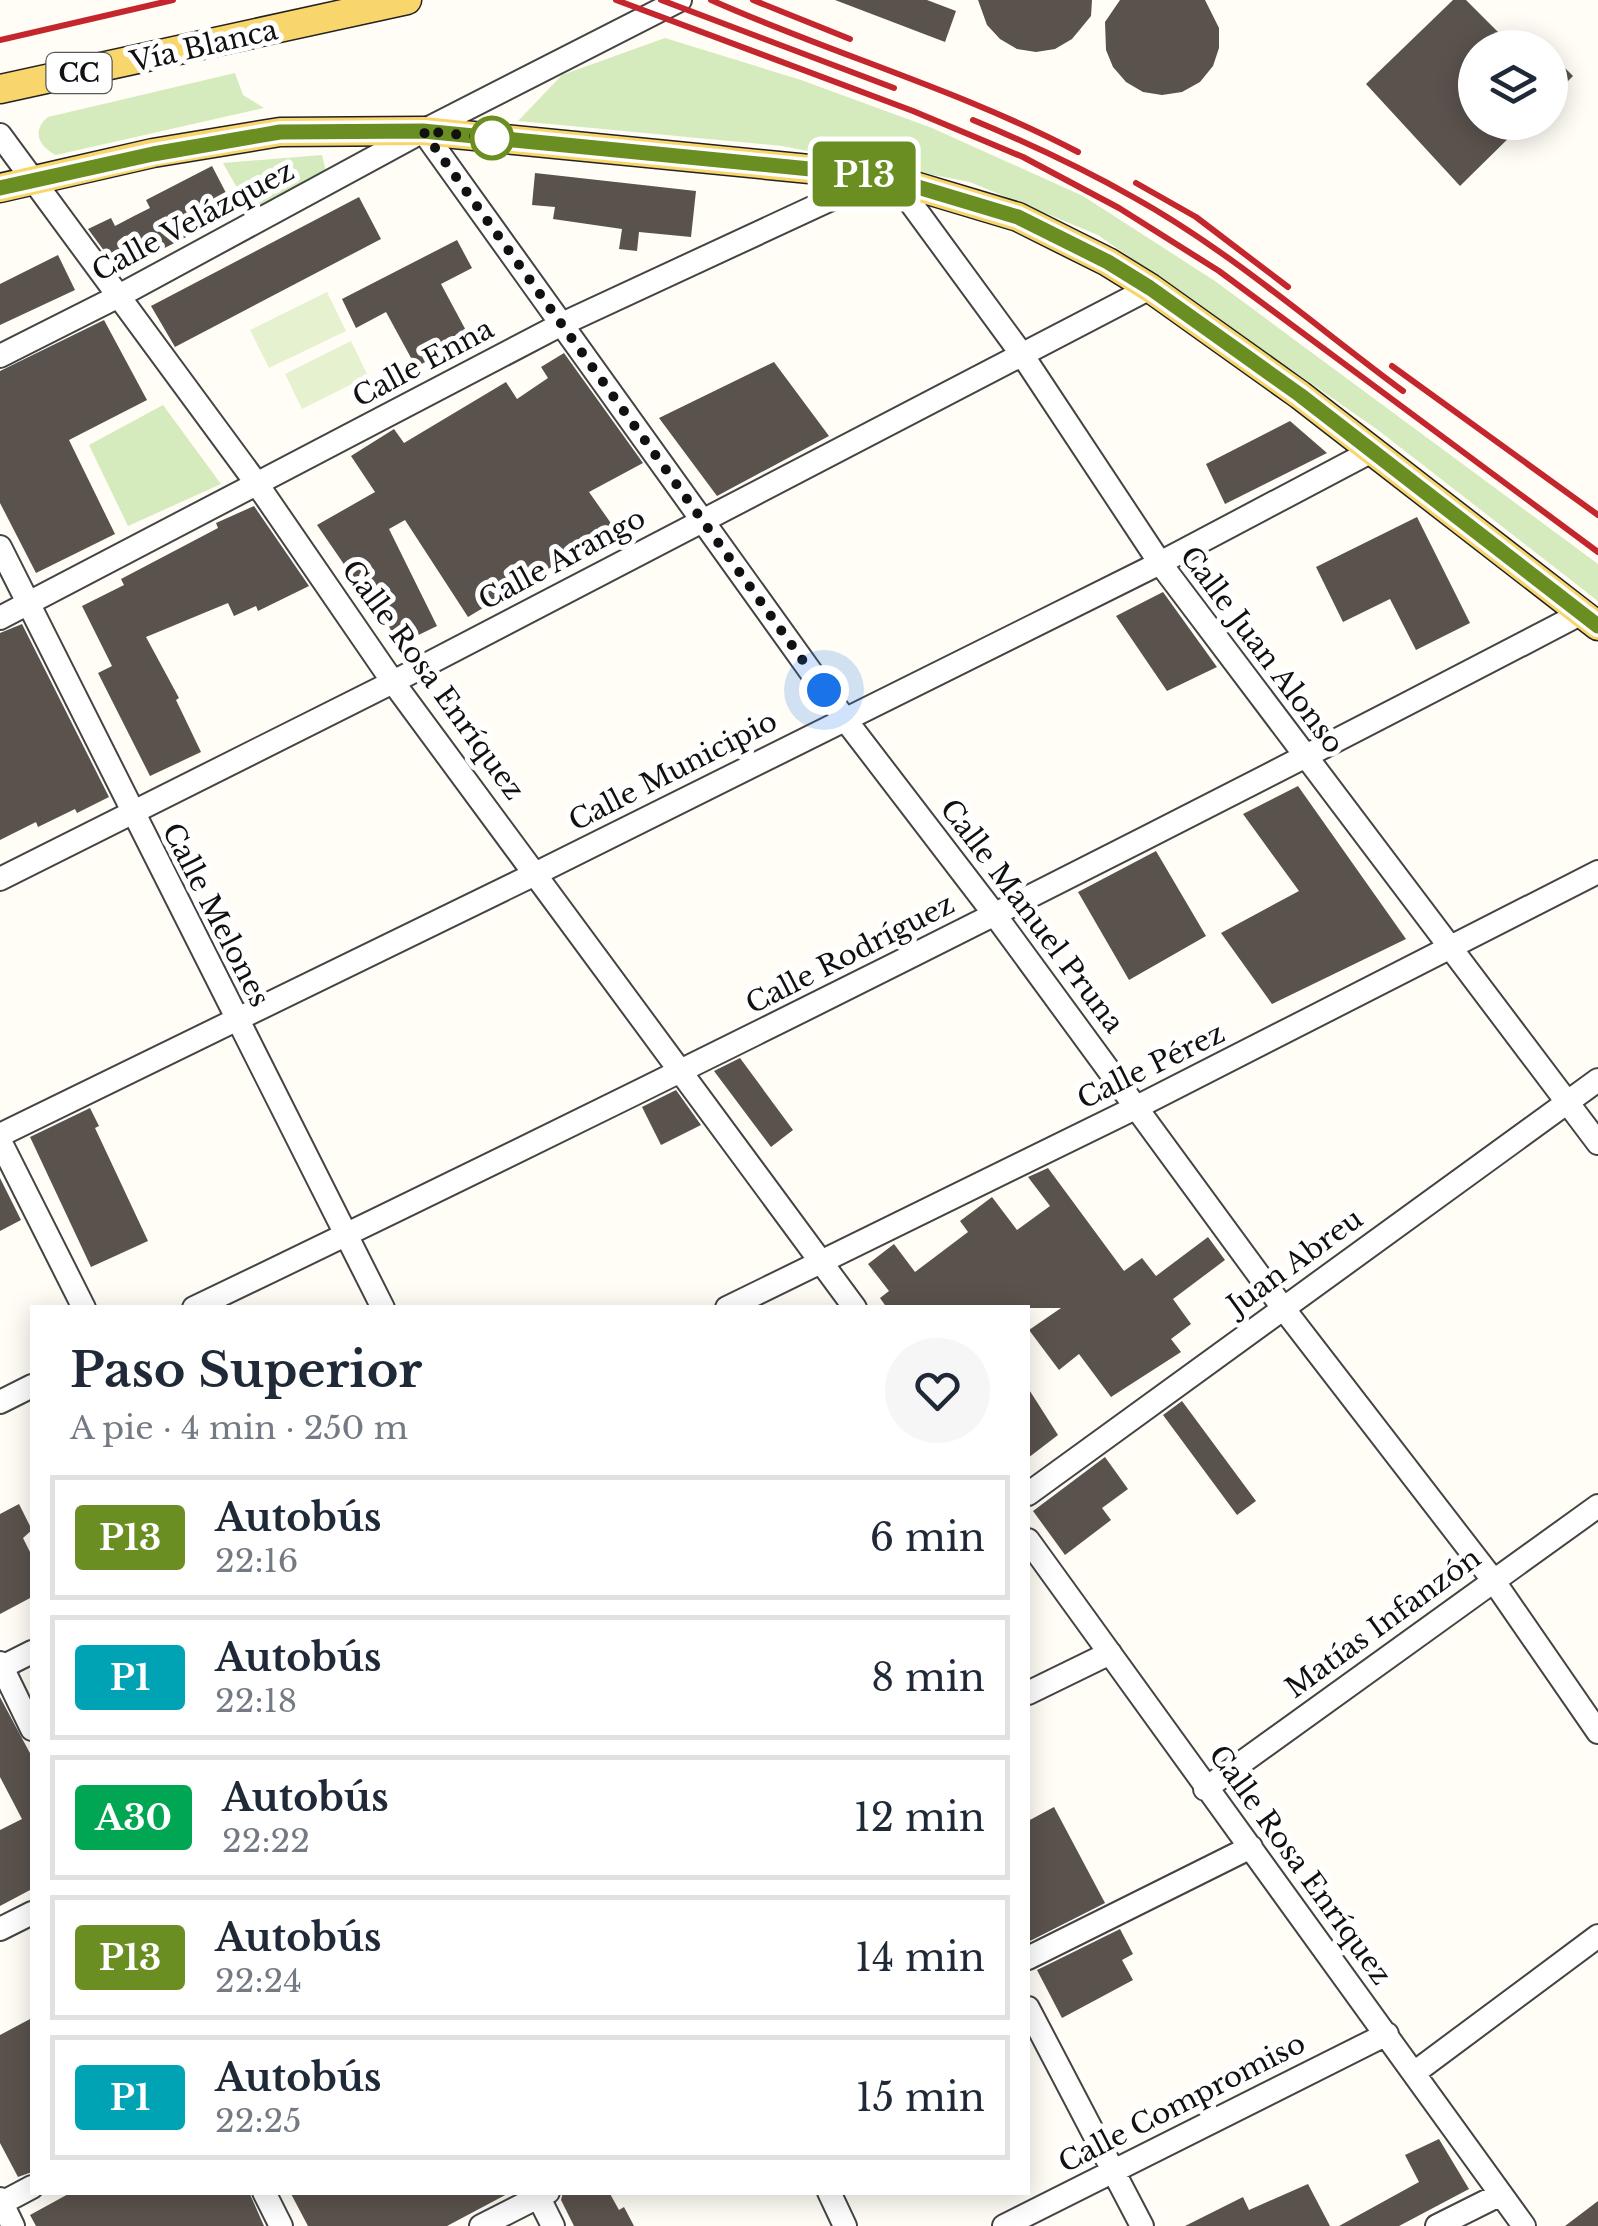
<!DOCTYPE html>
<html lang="es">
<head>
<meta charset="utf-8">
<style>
  body { margin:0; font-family:"Libre Baskerville",serif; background:#f6f6f7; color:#1f2937; height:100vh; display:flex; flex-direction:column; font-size:38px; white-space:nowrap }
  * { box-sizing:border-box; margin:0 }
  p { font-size:32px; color:#747a83 }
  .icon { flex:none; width:55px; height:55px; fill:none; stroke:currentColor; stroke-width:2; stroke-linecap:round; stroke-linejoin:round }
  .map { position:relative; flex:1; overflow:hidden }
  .sheet { position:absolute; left:30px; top:1305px; width:1000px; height:890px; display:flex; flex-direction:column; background:#fff; border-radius:0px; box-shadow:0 5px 25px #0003 }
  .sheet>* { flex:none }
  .badge { padding:0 20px; border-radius:8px; font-size:35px; line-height:65px }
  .controls { position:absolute; left:1458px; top:30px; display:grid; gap:20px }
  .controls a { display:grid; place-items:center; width:110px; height:110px; border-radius:50%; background:#fff; box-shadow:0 5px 25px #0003; font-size:50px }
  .you { position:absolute; width:50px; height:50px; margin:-25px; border:8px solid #fff; border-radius:50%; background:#1a73e8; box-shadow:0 0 0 15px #1a73e833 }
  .map>.badge { position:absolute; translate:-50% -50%; box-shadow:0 0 0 5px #fff }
  .round { display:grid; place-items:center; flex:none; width:105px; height:105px; border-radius:52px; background:#f6f6f7 }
  .overview { display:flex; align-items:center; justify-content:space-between; height:170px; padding:0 40px }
  h1 { font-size:48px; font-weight:700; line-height:75px }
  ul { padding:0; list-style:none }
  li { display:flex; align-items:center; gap:30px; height:125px; margin:0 20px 15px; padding:0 20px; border:5px solid #e0e1e3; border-radius:0px }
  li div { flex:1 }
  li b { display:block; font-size:38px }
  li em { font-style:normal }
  li .badge { min-width:110px; font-weight:700; text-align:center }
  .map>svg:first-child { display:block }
  .green { fill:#d5ebbd }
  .pitch { fill:#e6f2cf }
  .building { fill:#5a524d }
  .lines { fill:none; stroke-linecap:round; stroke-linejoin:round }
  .minor-casing { stroke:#444; stroke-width:26 }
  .major-casing { stroke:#222; stroke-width:31 }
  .minor { stroke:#fff; stroke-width:22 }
  .major { stroke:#f9d66b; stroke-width:28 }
  .rail { stroke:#c4262e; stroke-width:6 }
  .line-casing { stroke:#fff; stroke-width:22 }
  .line { stroke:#6b8e23; stroke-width:15 }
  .walk { stroke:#111; stroke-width:10; stroke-dasharray:0 18 }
  .stop-dot { fill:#fff; stroke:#6b8e23; stroke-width:5 }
  .labels { text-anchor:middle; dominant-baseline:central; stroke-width:10; stroke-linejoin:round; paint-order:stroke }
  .shield { fill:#fff; stroke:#585858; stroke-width:2.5 }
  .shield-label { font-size:25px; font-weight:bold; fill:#111 }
  .street-label { font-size:28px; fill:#111; stroke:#fff }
</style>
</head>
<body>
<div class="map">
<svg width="1598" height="2226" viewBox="0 0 1598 2226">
  <rect width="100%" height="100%" fill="#fffdf5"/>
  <!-- green -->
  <path class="green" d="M665,38L801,80L932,128L1083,196L1215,281L1598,564V601L1378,430L1098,235L970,182L782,146L518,121L562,75Z
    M235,73L243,95L264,108L56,155C39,147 31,131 48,117Z
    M322,155L326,172L250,211L223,163Z
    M163,405L221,484L128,526L89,445Z"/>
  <!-- pitch -->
  <path class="pitch" d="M327,292L346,331L269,368L250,330Z
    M351,341L368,376L302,409L285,374Z"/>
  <!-- building -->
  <path class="building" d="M835,0H927L956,11L945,42Z
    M978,0H1092L1091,16L1072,39L1055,49L1036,52L1017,49L1000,39L987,25Z
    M1120,0H1205L1219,28V48L1213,66L1200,82L1182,92L1162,95L1143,92L1126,82L1113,67L1106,50L1105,22Z
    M1453,0H1466L1514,48H1475V122H1525L1460,186L1366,84Z
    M1550,53L1573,76L1550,99Z
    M212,166L236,212L119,271L88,229L111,218L115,226L134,216L150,208L146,200Z
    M535,173L696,191L691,237L639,232L637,251L619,249L622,229L553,219L555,207L532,205Z
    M359,197L381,239L175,347L151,306Z
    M457,240L472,268L441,284L470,338L416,367L386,312L356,328L342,299Z
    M58,255L75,290L0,325V284Z
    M104,320L147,400L69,440L115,534L36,573L0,503V371Z
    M564,353L643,463L589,492L615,529L468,617L405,520L389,529L437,626L398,645L383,614L375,618L363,592L317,525L375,492L351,456L394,429L404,443L506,382L517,399L548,378L541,367Z
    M774,362L829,436L717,496L659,418Z
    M1290,421L1327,453L1225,504L1206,464Z
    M254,506L309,586L258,611L256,606L234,616L228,603L146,637L179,698L176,700L201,752L150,776L98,673L112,666L82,606L124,585L121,579L218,528L216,523Z
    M1417,517L1470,623L1416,650L1390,599L1343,622L1316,567Z
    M1163,592L1217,667L1167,691L1116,616Z
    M22,624L109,797L77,813L75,809L38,827L36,822L0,840V633Z
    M1298,786L1406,939L1272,1004L1221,933L1299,891L1243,814Z
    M1156,851L1206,936L1129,980L1078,892Z
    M740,1058L793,1130L771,1147L714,1071Z
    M676,1090L701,1125L661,1145L642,1107Z
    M90,1108L99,1126L95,1128L148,1241L91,1267L30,1137Z
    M1048,1168L1124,1271L1142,1258L1156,1276L1208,1237L1225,1260L1173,1299L1191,1324L1171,1339L1181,1352L1111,1397L1079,1354L1059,1370L1029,1330L1061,1308H887L880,1298L889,1291L868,1264L894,1244L915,1272L968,1232L960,1221L992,1197L1017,1230L1050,1206L1028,1177Z
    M0,1178L21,1220L0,1231Z
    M1028,1388L1058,1435L1028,1458Z
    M1182,1401L1256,1501L1237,1515L1163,1415Z
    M1105,1457L1128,1489L1102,1508L1111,1520L1065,1555L1033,1511Z
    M19,1504L32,1530L23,1538L32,1556V1597L0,1614V1514Z
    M0,1697L32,1757V1889L0,1906V1830L22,1819L0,1777Z
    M1054,1807L1105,1903L1028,1942V1821Z
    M1120,1929L1133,1954L1122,1960L1133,1980L1062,2018L1037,1970Z
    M32,2018V2172L18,2177L0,2143V2035Z
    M1439,2139L1469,2189L1399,2226H1339L1419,2182L1405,2155Z
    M1308,2184L1330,2226H1185L1243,2197L1249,2210Z
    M72,2192H249L264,2226H36L30,2215Z
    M290,2192H511L447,2226H308Z
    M563,2192H609L619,2210L624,2207L634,2226H574L561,2200Z
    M1598,2201V2226H1565Z"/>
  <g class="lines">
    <!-- minor casing -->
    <g class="minor-casing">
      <path id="minor" d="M423,131L844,718L995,915L1283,1308L1493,1580L1598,1732
        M0,135L257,484L393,682L855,1308
        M894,180L1023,356L1160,563L1598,1143
        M0,356L117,297L423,131L680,0
        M0,547L383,1308
        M0,618L560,325L881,176
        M0,879L393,682L1150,288
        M0,1135L537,873L1160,563L1370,452
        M0,1141L84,1308
        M194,1308C660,1084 1123,853 1580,614
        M727,1308L1137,1107L1598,872
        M0,1402L32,1386
        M1028,1494L1598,1080
        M1028,1540L1524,2226
        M0,1663L32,1729
        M0,1668L32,1652
        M1028,1693L1110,1653
        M1205,1789L1598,1506
        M0,1929L32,1913
        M1028,1958L1251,1847
        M1028,2008L1142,2226
        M1414,2073L1598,1936
        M264,2192L281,2226
        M536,2192L553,2226
        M829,2192L845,2226
        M0,2199L13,2226
        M0,2204L32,2187
        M481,2226L548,2192
        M1004,2226L1387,2034
        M1437,2226L1501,2194"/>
    </g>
    <!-- major casing -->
    <g class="major-casing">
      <path id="major" d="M0,89L407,0
        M0,188L153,153L280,132L423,131L881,176L1018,217L1108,262L1150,288L1300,395L1598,626"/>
    </g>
    <!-- minor -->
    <use href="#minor" class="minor"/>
    <!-- major -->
    <use href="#major" class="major"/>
    <!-- rail -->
    <path class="rail" d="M616,0L913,111L1023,157L1119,208L1219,271L1598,552
      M661,0L894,88
      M711,0C832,54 960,90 1078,152
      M753,0L850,39
      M0,40L173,0
      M973,120C1028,143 1082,168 1133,197C1229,250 1315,326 1403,391
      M1136,183L1196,217L1288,287
      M1392,366L1598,515"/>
  </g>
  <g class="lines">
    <!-- line casing -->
    <g class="line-casing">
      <path id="line" d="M0,188L153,154L280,132L423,131L881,176L1018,217L1108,262L1150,288L1300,395L1598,626"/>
    </g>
    <!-- line -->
    <use href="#line" class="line"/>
    <!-- walk -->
    <path class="walk" d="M492,138L423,131L824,690"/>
  </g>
  <!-- markers -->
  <circle class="stop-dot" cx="492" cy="138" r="20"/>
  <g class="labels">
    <!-- shield labels -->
    <rect class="shield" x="46.5" y="53" width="65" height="40" rx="8"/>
    <g class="shield-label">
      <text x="79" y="73">CC</text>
    </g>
    <!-- street labels -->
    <g class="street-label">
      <text transform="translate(204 46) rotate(-13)">Vía Blanca</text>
      <text transform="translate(193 221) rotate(-28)">Calle Velázquez</text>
      <text transform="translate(423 363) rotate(-28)">Calle Enna</text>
      <text transform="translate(562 559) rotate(-28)">Calle Arango</text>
      <text transform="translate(1262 650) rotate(53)">Calle Juan Alonso</text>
      <text transform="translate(433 680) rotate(54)">Calle Rosa Enríquez</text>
      <text transform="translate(673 771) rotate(-27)">Calle Municipio</text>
      <text transform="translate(216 915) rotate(63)">Calle Melones</text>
      <text transform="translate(1032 916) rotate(53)">Calle Manuel Pruna</text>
      <text transform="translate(850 954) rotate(-27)">Calle Rodríguez</text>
      <text transform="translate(1151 1066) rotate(-26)">Calle Pérez</text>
      <text transform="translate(1295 1262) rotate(-36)">Juan Abreu</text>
      <text transform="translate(1383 1623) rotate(-36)">Matías Infanzón</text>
      <text transform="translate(1300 1865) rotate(54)">Calle Rosa Enríquez</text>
      <text transform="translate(1182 2103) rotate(-27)">Calle Compromiso</text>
    </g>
  </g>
</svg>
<div class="controls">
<a><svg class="icon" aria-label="layers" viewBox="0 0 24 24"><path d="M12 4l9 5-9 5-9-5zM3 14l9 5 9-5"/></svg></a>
</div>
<div class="you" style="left:824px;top:690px"></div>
<b class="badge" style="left:864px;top:174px;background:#6b8e23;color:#fff">P13</b>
<section class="sheet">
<div class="overview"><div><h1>Paso Superior</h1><p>A pie · 4 min · 250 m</p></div><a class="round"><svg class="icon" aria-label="heart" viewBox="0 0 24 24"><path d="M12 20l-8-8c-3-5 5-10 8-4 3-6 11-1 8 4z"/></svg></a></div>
<ul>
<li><span class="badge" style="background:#6b8e23;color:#fff">P13</span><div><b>Autobús</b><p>22:16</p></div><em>6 min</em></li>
<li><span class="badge" style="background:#00a3b4;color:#fff">P1</span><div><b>Autobús</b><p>22:18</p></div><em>8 min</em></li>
<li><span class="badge" style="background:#00a651;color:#fff">A30</span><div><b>Autobús</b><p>22:22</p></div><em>12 min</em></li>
<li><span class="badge" style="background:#6b8e23;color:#fff">P13</span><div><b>Autobús</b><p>22:24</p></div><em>14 min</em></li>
<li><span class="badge" style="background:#00a3b4;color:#fff">P1</span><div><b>Autobús</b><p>22:25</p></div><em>15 min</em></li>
</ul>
</section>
</div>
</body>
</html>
